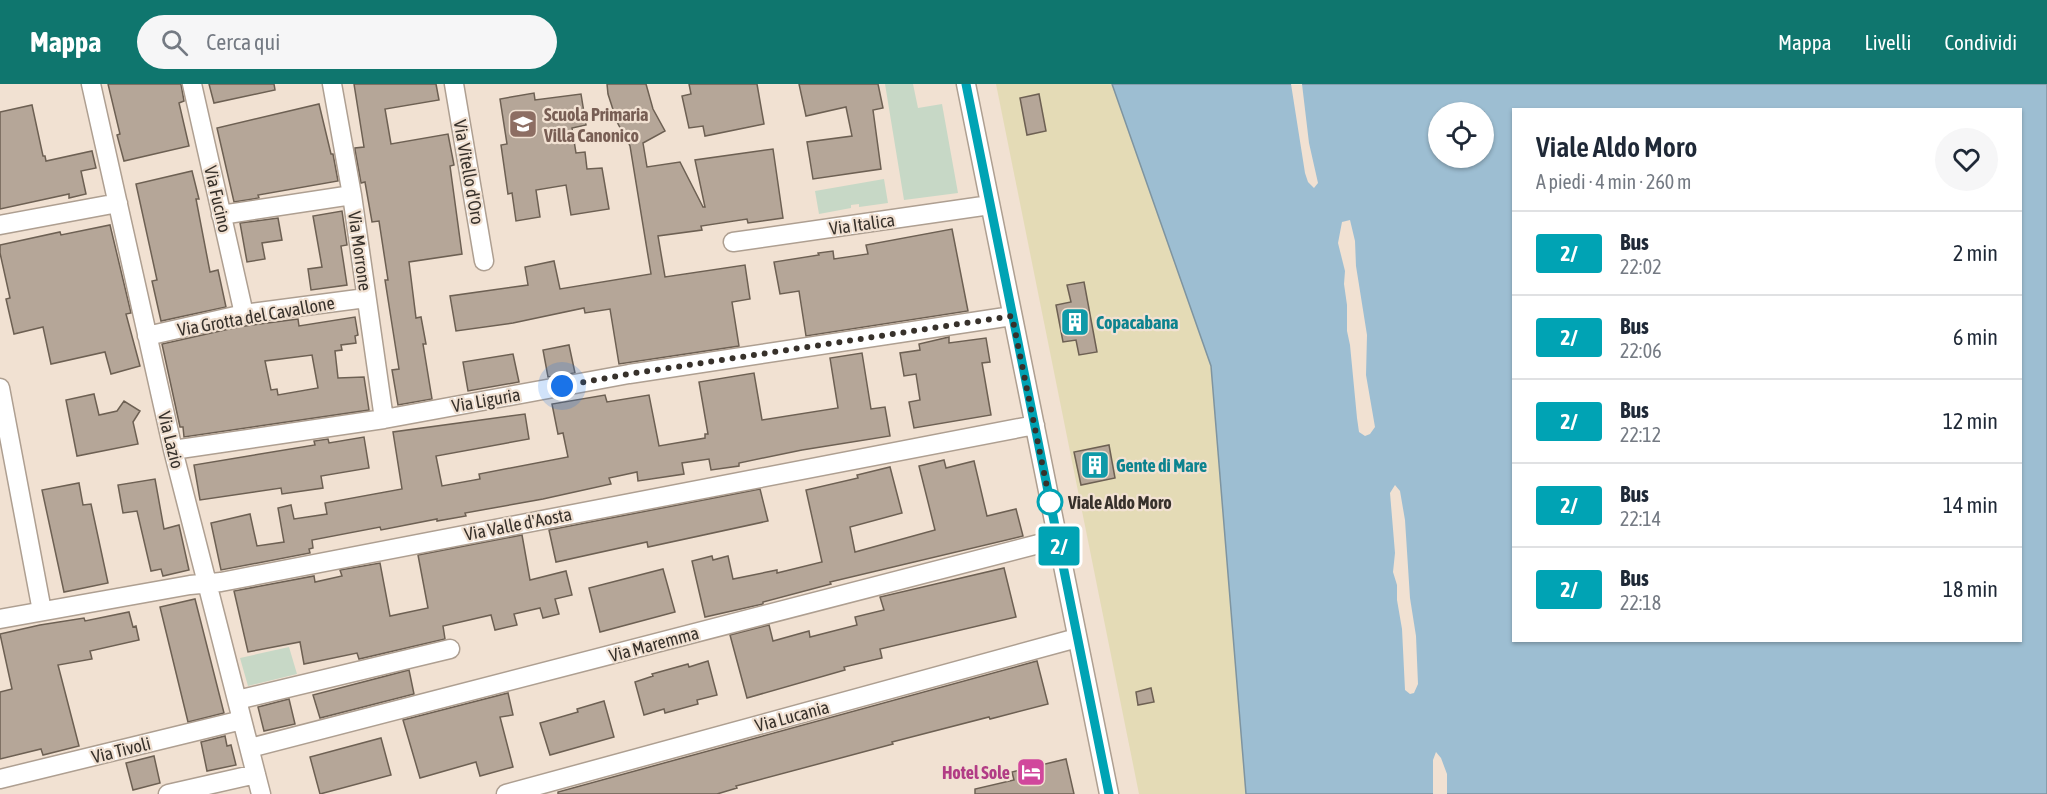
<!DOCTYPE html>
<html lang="it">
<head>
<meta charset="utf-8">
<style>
  body { margin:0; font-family:"Asap Condensed",sans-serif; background:#f6f6f7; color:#1f2937; height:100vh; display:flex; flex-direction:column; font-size:22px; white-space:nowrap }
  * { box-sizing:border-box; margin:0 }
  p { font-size:20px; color:#747a83 }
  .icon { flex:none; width:33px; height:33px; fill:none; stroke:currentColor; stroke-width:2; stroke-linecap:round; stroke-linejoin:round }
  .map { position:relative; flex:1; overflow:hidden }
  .drawer { position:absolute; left:1512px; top:24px; width:510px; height:534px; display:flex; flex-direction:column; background:#fff; border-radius:0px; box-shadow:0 2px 4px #0004 }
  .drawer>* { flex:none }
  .badge { padding:0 12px; border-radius:4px; font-size:21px; line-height:39px }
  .fabs { position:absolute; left:1428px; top:18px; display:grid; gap:12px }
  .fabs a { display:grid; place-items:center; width:66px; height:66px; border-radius:50%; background:#fff; box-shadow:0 2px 4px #0004; font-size:30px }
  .you { position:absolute; width:30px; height:30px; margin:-15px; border:4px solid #fff; border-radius:50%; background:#1a73e8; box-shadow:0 0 0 9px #1a73e833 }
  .map>.badge { position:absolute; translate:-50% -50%; box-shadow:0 0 0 3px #fff }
  .round { display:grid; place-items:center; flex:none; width:63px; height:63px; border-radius:32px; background:#f6f6f7 }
  .overview { display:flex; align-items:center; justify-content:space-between; height:102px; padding:0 24px }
  h1 { font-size:28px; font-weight:600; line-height:45px }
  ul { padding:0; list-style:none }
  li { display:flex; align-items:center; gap:18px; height:84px; padding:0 24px; border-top:2px solid #e0e1e3 }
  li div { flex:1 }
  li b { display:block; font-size:22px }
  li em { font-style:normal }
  li .badge { min-width:66px; font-weight:700; text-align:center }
  header { display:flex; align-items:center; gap:36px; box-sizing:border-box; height:84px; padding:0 30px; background:#0f766e; color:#fff }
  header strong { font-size:28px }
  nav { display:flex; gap:33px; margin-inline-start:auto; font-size:21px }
  .search { width:420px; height:54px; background:#f6f6f7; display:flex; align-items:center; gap:15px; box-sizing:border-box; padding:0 21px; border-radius:33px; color:#747a83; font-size:22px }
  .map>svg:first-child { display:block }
  .green { fill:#c7d8c6 }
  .sand { fill:#e4dbb6 }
  .water { fill:#9dbed2; stroke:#7e94a0; stroke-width:1.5; fill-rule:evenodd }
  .pier { fill:#f1e1d2 }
  .building { fill:#b5a698; stroke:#6d6053; stroke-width:1.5; fill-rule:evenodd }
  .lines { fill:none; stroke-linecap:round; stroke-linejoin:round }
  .minor-casing { stroke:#ae9f91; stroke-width:21 }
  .minor { stroke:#fff; stroke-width:18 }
  .line-casing { stroke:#fff; stroke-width:14 }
  .line { stroke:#00a3b4; stroke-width:9 }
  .walk { stroke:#37312b; stroke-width:6; stroke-dasharray:0 10.8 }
  .stop-dot { fill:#fff; stroke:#00a3b4; stroke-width:3 }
  .labels { text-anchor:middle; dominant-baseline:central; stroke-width:4.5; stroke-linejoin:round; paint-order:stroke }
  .education-label { font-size:18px; font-weight:bold; fill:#785e54; stroke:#f1e1d2; text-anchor:start }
  .street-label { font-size:18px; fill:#37312b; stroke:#f1e1d2 }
  .culture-label { font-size:18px; font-weight:bold; fill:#0d838f; stroke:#f1e1d2; text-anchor:start }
  .stop-label { font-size:18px; font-weight:bold; fill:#37312b; stroke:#f1e1d2; text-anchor:start }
  .hotel-label { font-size:18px; font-weight:bold; fill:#b23c85; stroke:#f1e1d2; text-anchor:end }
</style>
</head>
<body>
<header>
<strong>Mappa</strong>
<div class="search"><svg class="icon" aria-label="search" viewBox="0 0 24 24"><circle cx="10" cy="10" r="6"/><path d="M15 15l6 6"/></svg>Cerca qui</div>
<nav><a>Mappa</a><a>Livelli</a><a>Condividi</a></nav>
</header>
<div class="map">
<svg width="2047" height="710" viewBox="0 0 2047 710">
  <rect width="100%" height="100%" fill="#f1e1d2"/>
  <!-- green -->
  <path class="green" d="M885,0H913L918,24L942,20L958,109L904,116Z
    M884,95L888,119L859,123V120L851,121V124L819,130L815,107Z
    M289,563L297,590L248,602L240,574Z"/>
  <!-- sand -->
  <path class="sand" d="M996,0H1112L1211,282L1246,710H1139Z"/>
  <!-- water -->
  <path class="water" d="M1112,0H2047V710H1246L1211,282ZM1514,26H2020V556H1514ZM1438,28H1484V74H1438Z"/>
  <!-- pier -->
  <path class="pier" d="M1291,0H1302L1309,59L1318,99L1314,104L1308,98L1305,89Z
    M1350,136L1355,157L1356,182L1367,251L1366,291L1375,343L1370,350L1365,352L1359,348L1357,334L1350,261L1347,247V221L1344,200L1345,187L1338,159L1342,138Z
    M1395,401L1400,407L1405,436L1410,514L1416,552L1418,600L1414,609L1410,610L1405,606L1402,545L1397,516V501L1393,488L1395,469L1390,409Z
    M1436,668L1441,674L1447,690V710H1433V676Z"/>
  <!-- building -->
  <path class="building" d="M108,0H181L184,17L179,19L189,62L124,77L117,51L120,50Z
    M209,0H274L275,6L214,19Z
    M354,0H436L439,16L385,25L391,60L448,50L454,81L450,82L462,170L409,178L416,234L421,233L426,260H423L432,315L398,321L392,286L399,285L385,196H388L379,137L372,138L365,98L361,99L355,66V64L364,63Z
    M607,0H646L653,25L665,47L643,59L647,83L680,78L703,123H705L695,76L773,65L783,134L748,139L747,135L701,142L702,146L658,152L665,193L745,181L750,215L732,218L739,262L619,280L610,225L585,229L584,224L513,239L456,247L450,212L528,201L525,183L554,177L560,205L651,190L630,62L617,38L608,10Z
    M689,0H757L764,40L705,52L703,42L689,44L682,12L691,10Z
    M799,0H878L883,24L873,26L881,85L813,95L807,58L852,52L846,23L806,32Z
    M534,9L535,16L581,10L586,41L572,44L576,69L585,68L587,85L602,84L609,125L571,131L566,101L536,106L540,133L516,137L512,109L508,110L501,61L507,60L500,15Z
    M1039,10L1046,47L1027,51L1020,14Z
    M319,20L331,70H333L338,97L258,111L259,114L234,118L217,44Z
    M32,21L43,72H45L46,77L92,67L96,84L81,87L86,110L69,114V110L0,125V28Z
    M192,87L199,115H196L210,188L218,186L226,223L161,237L152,197L157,196L136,100Z
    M342,127L347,161L341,162L347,201L311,206L308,185L322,183L313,132Z
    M278,134L282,156L262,159L265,175L247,178L240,139Z
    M110,141L131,229L126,230L140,282L111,290L105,268L51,280L43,243L14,250L6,215L10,214L0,169V161L60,148L61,151Z
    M952,145L968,227L806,252L799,207L780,210L774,178L819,171L818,169L833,167L834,175L868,170L866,161Z
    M1084,198L1097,268L1079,271L1076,256L1063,258L1056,221L1071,218L1067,201Z
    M355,233L358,251L355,252L356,259L341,261L342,266L335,267L338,294L364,293L369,326L184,353L183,343H180L162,260L238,243L298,235L299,242ZM312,271L318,304L278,311L277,305L271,306L265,277Z
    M949,253V259L986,254L990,278L982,279L991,331L914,344L909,318L920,316L916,290L904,292L900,269L920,266L919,260Z
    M569,261L575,289L548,293L543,266Z
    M862,269L871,325L885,323L890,352L802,366L739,379V382L711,386L709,375L682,379L684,390L638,397L637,388L609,394L611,400L543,415L465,429L466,432L437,437V435L381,446L380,443L312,456L313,464L309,465L310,469L221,486L211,439L250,430L257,462L284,458L278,424L291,421L294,435L327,430L325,419L402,405L393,348L525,330L529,355L436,372L442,402L480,395L479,390L568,373L563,349L558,350L552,320L605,311L607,318L649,311L659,362L705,354V350H708L699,298L754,289L762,336L838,324L830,274Z
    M513,270L519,298L468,307L463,278Z
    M94,310L99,331L117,327L124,317L140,327L133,338L138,360L77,372L66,316Z
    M364,353L369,384L321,392L323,404L282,410L281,404L200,416L194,381L315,361L314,357L328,355L329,359Z
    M1109,361L1115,394L1081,401L1074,368Z
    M944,376L946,384L974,377L987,432L1016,425L1023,452L830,498L831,500L763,518V520L705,533L692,477L712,472L713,476L728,472L733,495L777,486V489L822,478L806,406L858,394L857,391L890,383L902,429L850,443L855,468L935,446L919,382Z
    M155,395L164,445L179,441L189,486L163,492L161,485L151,487L137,427L123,429L118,401Z
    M79,399L83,421L91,420L108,499L64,508L42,406Z
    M760,405L768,437L648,463L647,458L556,478L549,446Z
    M522,451L530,496L566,487L572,511L555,515L559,530L543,534L540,524L514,530L517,541L495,546L491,531L443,542L445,555L359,575L357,569L304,580L300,558L248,568L234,507L314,492L315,498L342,492L340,486L380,479L390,532L428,524L418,471Z
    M1004,484L1016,533L880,565L882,574L844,583L845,586L747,614L730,551L769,541L773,557L809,547L810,553L857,541L855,533L884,526L880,513Z
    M663,485L675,528L600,548L589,504Z
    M195,515L224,629L188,638L160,523Z
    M129,528L133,543L136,542L139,556L90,567L92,575L58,581L79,662L43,671L41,665L0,675V608L12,605L0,550L40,541L84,534L85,537Z
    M708,577L717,611L697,616L698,620L665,629L664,625L644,631L635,598L653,592L652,590L688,580L689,583Z
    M1037,577L1048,620L990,635L989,633L892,658L893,660L736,702L737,704L717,710H558V708Z
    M409,586L414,610L320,634L313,611Z
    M1151,604L1154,618L1138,621L1136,608Z
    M508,609L513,631L500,633L513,683L480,692L476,678L420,694L403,636Z
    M289,615L295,640L264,647L258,623Z
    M604,617L614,653L550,671L540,639L578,628L577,625Z
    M225,652L227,662L231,661L236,681L207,687L201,658Z
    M381,654L391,691L320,710L310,673Z
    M154,672L160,699L133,706L126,679Z
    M1066,675L1074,710H975V705L1014,696L1012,688Z"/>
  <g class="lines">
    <!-- minor casing -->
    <g class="minor-casing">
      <path id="minor" d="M91,0L173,366L261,710
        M192,0L244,230
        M332,0L352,111L384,335
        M454,0L484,177
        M966,0L1109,710
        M221,131L352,111
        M0,141L118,119
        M733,158L990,121
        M147,252L244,230L366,214
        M0,304L42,527
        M173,366L384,335L629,290L1012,232
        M0,535L190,501L221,498L1035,341
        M237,616L450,565
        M250,664L1058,455
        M0,695L242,636
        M168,710L256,690
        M506,710L1077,554"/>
    </g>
    <!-- minor -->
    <use href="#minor" class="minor"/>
  </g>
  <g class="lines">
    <!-- line casing -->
    <g class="line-casing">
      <path id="line" d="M966,0L1109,710"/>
    </g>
    <!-- line -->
    <use href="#line" class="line"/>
    <!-- walk -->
    <path class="walk" d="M562,302L629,290L1012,232L1050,418"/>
  </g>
  <!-- icons -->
  <defs>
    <g id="school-square" transform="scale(1.5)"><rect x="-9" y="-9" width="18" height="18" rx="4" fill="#8d6e63" stroke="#f1e1d2"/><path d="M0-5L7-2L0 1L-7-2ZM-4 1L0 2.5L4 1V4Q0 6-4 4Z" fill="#fff"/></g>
    <g id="building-square" transform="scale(1.5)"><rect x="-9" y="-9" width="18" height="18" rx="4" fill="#0f9aa8" stroke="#f1e1d2"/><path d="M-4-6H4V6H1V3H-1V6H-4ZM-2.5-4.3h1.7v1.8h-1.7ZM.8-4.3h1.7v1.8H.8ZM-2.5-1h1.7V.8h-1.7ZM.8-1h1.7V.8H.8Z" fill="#fff"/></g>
    <g id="hotel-square" transform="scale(1.5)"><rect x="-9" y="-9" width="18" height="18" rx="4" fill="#d1479c" stroke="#f1e1d2"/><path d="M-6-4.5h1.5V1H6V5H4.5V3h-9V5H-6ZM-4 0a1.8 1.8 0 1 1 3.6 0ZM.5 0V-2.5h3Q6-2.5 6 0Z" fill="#fff"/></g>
  </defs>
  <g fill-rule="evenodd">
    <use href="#school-square" x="523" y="40"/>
    <use href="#building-square" x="1075" y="238"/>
    <use href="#building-square" x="1095" y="381"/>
    <use href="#hotel-square" x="1031" y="688"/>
  </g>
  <!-- markers -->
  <circle class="stop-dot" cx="1050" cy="418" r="12"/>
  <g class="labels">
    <!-- education labels -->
    <g class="education-label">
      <text x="544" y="30">Scuola Primaria<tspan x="544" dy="21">Villa Canonico</tspan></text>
    </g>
    <!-- street labels -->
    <g class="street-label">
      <text transform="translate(469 88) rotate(80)">Via Vitello d'Oro</text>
      <text transform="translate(218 115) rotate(77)">Via Fucino</text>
      <text transform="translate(862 140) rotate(-8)">Via Italica</text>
      <text transform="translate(360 167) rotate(82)">Via Morrone</text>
      <text transform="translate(256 232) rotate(-10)">Via Grotta del Cavallone</text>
      <text transform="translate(486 316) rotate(-10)">Via Liguria</text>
      <text transform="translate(171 356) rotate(76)">Via Lazio</text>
      <text transform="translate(518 440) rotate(-11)">Via Valle d'Aosta</text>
      <text transform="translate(654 560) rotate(-15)">Via Maremma</text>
      <text transform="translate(792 632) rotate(-15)">Via Lucania</text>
      <text transform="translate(121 666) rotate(-14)">Via Tivoli</text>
    </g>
    <!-- culture labels -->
    <g class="culture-label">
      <text x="1096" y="238">Copacabana</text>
      <text x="1116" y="381">Gente di Mare</text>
    </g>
    <!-- stop labels -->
    <g class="stop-label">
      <text x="1068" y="418">Viale Aldo Moro</text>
    </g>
    <!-- hotel labels -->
    <g class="hotel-label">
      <text x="1010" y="688">Hotel Sole</text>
    </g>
  </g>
</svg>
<div class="fabs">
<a><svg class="icon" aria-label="locate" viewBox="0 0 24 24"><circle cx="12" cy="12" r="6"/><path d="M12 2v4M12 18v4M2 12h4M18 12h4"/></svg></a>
</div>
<div class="you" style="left:562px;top:302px"></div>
<b class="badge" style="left:1059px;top:462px;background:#00a3b4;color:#fff">2/</b>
<section class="drawer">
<div class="overview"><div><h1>Viale Aldo Moro</h1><p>A piedi · 4 min · 260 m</p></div><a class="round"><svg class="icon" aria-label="heart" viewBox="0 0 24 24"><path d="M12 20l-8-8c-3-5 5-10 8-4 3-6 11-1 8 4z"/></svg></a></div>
<ul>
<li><span class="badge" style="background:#00a3b4;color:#fff">2/</span><div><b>Bus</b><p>22:02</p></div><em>2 min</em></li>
<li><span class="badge" style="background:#00a3b4;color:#fff">2/</span><div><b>Bus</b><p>22:06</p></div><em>6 min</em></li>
<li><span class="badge" style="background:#00a3b4;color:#fff">2/</span><div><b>Bus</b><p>22:12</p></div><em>12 min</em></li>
<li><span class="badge" style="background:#00a3b4;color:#fff">2/</span><div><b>Bus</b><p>22:14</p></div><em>14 min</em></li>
<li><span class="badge" style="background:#00a3b4;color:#fff">2/</span><div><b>Bus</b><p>22:18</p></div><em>18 min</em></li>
</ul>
</section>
</div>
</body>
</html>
